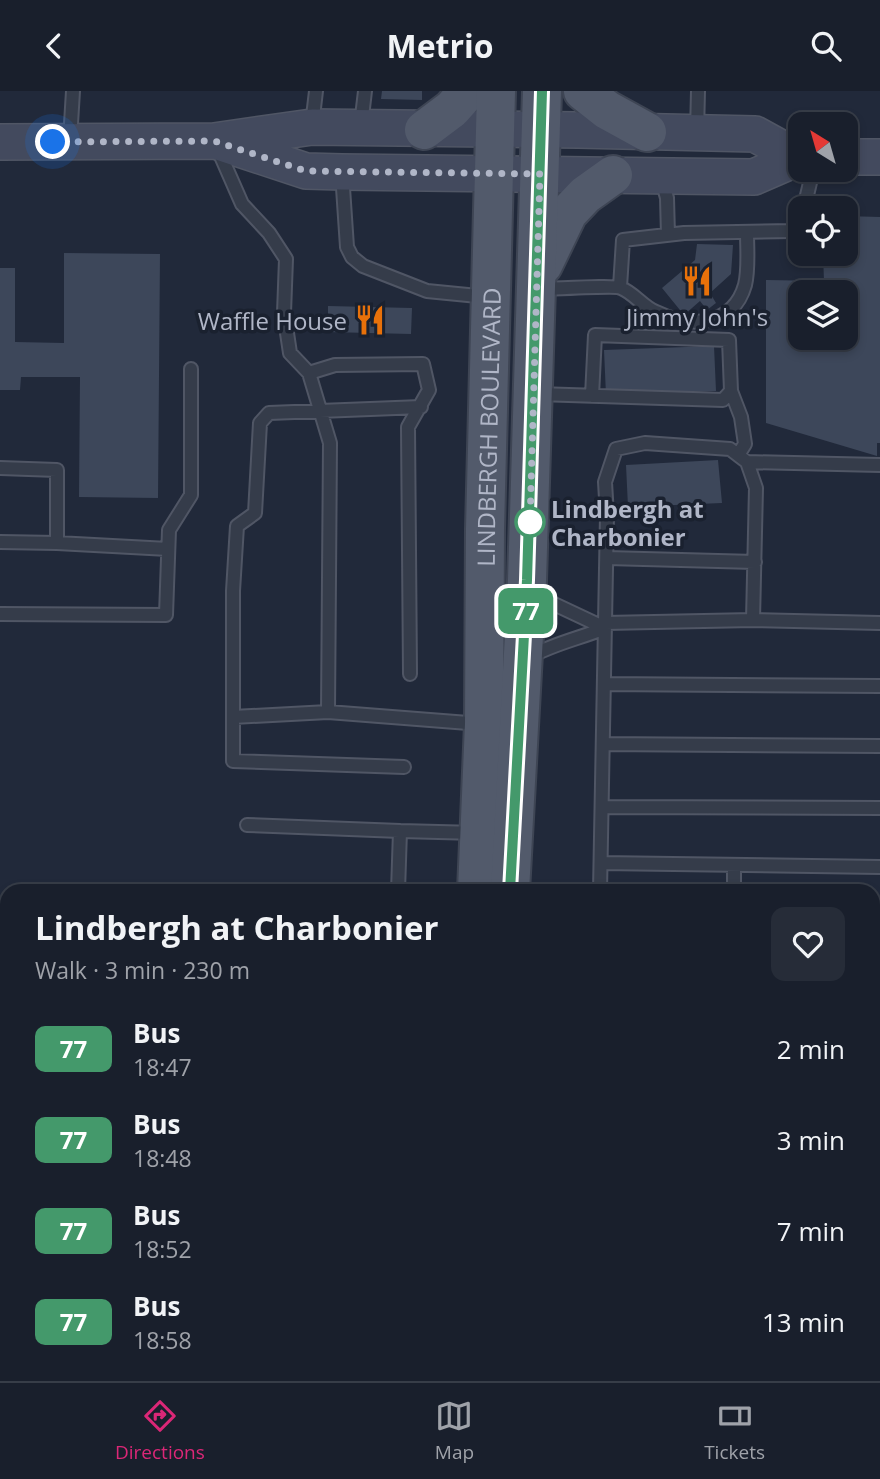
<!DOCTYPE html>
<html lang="en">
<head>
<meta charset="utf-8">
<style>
  body { margin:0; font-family:"Open Sans",sans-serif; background:#262c38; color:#f1f3f6; height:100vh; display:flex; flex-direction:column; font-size:26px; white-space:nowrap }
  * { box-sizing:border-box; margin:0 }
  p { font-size:23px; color:#9fa2a9 }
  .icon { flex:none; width:38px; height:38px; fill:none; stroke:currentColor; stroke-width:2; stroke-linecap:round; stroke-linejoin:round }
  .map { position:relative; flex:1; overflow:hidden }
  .details { position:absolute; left:0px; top:793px; width:880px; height:499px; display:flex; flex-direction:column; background:#191f2c; border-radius:21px 21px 0 0; box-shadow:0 4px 10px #0003,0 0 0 2px #373d48 }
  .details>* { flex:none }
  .badge { padding:0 14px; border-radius:10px; font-size:24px; line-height:46px }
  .needle { width:46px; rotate:323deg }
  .controls { position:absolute; left:788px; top:21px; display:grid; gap:14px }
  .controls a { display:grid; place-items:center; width:70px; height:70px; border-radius:14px; background:#191f2c; box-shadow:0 4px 10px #0003,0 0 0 2px #373d48; font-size:35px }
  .you { position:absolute; width:35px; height:35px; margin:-18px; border:5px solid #fff; border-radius:50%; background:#1a73e8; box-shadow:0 0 0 10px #1a73e833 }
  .map>.badge { position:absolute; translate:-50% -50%; box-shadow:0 0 0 4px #fff }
  .round { display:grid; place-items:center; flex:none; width:74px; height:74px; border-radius:14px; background:#262c38 }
  .headline { display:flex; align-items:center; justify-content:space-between; height:119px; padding:0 35px }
  h1 { font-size:33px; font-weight:700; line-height:52px }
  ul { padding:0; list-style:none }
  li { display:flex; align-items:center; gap:21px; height:91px; padding:0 35px }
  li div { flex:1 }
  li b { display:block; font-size:26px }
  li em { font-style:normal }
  li .badge { min-width:77px; font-weight:700; text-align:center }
  header { display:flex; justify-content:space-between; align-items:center; height:91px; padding:0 35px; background:#191f2c; font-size:32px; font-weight:700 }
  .tab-bar { display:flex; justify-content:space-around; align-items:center; height:98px; border-top:2px solid #373d48; background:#191f2c; font-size:19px; color:#9fa2a9 }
  .tab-bar a { display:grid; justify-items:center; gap:4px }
  .tab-bar .active { color:#db2777 }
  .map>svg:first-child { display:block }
  .building { fill:#3d475a; fill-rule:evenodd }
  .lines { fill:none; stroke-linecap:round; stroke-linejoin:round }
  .lane-casing { stroke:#505665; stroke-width:16 }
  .street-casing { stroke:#505665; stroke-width:28 }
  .secondary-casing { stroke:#505665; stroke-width:38 }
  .primary-casing { stroke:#3e4554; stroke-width:42 }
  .lane { stroke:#353c4a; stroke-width:12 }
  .street { stroke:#353c4a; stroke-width:24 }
  .secondary { stroke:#434a5e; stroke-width:35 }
  .primary { stroke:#525a6b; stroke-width:38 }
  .line-casing { stroke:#fff; stroke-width:16 }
  .line { stroke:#44996b; stroke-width:10 }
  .walk { stroke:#b0b6c7; stroke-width:7; stroke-dasharray:0 12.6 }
  .stop-dot { fill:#fff; stroke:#44996b; stroke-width:3.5 }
  .labels { text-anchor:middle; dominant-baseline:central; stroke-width:7; stroke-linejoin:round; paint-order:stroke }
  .poi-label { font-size:24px; fill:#b0b6c7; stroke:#1a212f }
  .street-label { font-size:24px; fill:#b0b6c7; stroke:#1a212f }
  .stop-label { font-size:24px; font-weight:bold; fill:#b0b6c7; stroke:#1a212f; text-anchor:start }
</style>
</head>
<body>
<header><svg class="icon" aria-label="back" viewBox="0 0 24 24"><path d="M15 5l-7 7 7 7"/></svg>Metrio<svg class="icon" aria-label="search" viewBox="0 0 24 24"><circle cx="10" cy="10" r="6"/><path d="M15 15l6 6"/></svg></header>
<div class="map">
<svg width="880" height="1290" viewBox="0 0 880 1290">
  <rect width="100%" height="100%" fill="#21293a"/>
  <!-- building -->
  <path class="building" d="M382,0H422V9L381,8Z
    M845,125L880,126V352H877V365L766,332V189L824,190L823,163H845ZM800,201H845V247H800Z
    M697,153L733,154L731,183L710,202L716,212L707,219L700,210L684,224L662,197L695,169Z
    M64,162L160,163L158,407L79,406L80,286H21L20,299H0V177H15V251L64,252Z
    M328,215L412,217L411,243L328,241Z
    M714,255L716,300L606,304L604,259Z
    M718,369L722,412L628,416L626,374Z
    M627,792H716V800H627Z"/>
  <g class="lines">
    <!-- lane casing -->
    <g class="lane-casing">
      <path id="lane" d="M312,34L316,0
        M361,34L365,0
        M697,41L698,0
        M70,49L73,0
        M217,56L242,113L269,142L286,168L284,222L290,262L309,282L330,352L328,621
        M342,82L347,156L352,166L363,175L427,200L488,206
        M662,89L667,107L668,144
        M804,117L813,79
        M620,196L623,149L684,142L793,140L800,133
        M541,198C554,198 615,194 621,197C634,202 643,216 656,221C689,237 733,236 745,194C749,178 747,158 747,141
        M309,282L335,274L423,273L429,299L408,336L410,583
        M731,300L741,326L745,353L738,364
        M538,303L723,309L731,300L729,249L595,244L592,305
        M747,371L756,397L753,529
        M0,377L57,379V452L168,458
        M0,451L57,452
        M607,467L755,471
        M0,523L166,524L169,439L191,404V278
        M605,532L753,529L880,532
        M530,566C552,553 581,547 605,537L554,513L534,497
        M604,593L880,595
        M233,626L328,621L481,633
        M603,653L880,655
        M404,676L233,670V500L237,435L255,422L260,332L269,322L421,316
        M602,716L880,717
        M247,734L400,740L398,800
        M400,740L477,742
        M601,772L880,776
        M734,774V800
        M600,800L607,424L605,391L616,358L645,352L730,358L747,371L880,374
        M873,837H880
        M873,883H880
        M873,1074L880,1069
        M809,1284L810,1290
        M540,1290V1284
        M672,1290L673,1284"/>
    </g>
    <!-- street casing -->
    <g class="street-casing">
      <path id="street" d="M873,1230H880"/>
    </g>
    <!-- secondary casing -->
    <g class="secondary-casing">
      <path id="secondary" d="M0,51L214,50L312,36L578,39L755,43L797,66
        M221,52L306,80L342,81L754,86L800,66
        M845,66H880"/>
    </g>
    <!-- primary casing -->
    <g class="primary-casing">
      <g id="primary">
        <path d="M583,0L607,19L647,41"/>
        <path d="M424,39L452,18L468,0"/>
        <path d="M543,174L568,122L585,104L613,84"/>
        <path id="s1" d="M477,800L484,633L485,438L496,0"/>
        <path d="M510,800L527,489L542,0"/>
        <path d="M459,1290V1284"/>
      </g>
    </g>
    <!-- lane -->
    <use href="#lane" class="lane"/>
    <!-- street -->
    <use href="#street" class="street"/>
    <!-- secondary -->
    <use href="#secondary" class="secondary"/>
    <!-- primary -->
    <use href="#primary" class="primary"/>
  </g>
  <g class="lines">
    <!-- line casing -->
    <g class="line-casing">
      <path id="line" d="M510,800L527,489L542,0"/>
    </g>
    <!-- line -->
    <use href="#line" class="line"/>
    <!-- walk -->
    <path class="walk" d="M53,51L214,50L306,80L540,83L530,431"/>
  </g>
  <!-- icons -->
  <defs>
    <g id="restaurant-bare" transform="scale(2.415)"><path d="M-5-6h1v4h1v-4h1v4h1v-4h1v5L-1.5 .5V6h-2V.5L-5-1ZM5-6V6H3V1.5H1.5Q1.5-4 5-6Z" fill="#e8710a" stroke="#1a212f" stroke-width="2.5" paint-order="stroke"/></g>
  </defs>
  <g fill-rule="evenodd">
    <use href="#restaurant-bare" x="697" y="190"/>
    <use href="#restaurant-bare" x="370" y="229"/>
  </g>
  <!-- markers -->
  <circle class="stop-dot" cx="530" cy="431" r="14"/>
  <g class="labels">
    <!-- poi labels -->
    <g class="poi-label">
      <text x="697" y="225">Jimmy John's</text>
      <text x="347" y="229" text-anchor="end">Waffle House</text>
    </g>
    <!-- street labels -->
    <g class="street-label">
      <text stroke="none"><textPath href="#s1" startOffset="464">LINDBERGH BOULEVARD</textPath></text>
    </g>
    <!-- stop labels -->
    <g class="stop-label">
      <text x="551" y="417">Lindbergh at<tspan x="551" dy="28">Charbonier</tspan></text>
    </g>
  </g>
</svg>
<div class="controls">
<a><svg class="needle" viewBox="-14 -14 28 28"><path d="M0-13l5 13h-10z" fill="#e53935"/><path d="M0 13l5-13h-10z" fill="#9fa2a9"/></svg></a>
<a><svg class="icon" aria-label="locate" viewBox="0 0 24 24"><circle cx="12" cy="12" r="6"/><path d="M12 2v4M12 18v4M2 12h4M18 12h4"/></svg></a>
<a><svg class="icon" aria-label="layers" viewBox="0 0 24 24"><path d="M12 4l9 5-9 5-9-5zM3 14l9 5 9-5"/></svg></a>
</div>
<div class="you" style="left:53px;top:51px"></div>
<b class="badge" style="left:526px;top:520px;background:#44996b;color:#fff">77</b>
<section class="details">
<div class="headline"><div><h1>Lindbergh at Charbonier</h1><p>Walk · 3 min · 230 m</p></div><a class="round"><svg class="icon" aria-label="heart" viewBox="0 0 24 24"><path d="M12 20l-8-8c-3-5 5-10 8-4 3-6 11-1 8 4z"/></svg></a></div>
<ul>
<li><span class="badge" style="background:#44996b;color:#fff">77</span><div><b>Bus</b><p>18:47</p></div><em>2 min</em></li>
<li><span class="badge" style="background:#44996b;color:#fff">77</span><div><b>Bus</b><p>18:48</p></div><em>3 min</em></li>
<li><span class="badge" style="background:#44996b;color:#fff">77</span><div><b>Bus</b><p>18:52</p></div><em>7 min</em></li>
<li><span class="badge" style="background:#44996b;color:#fff">77</span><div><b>Bus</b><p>18:58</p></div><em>13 min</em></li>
</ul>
</section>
</div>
<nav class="tab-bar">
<a class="active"><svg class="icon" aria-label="directions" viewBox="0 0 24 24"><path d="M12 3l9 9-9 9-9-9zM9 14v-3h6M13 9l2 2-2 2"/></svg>Directions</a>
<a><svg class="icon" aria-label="map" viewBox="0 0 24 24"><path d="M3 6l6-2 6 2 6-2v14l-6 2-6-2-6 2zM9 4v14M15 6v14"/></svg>Map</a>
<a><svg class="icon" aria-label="tickets" viewBox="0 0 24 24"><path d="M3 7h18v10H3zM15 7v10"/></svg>Tickets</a>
</nav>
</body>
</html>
